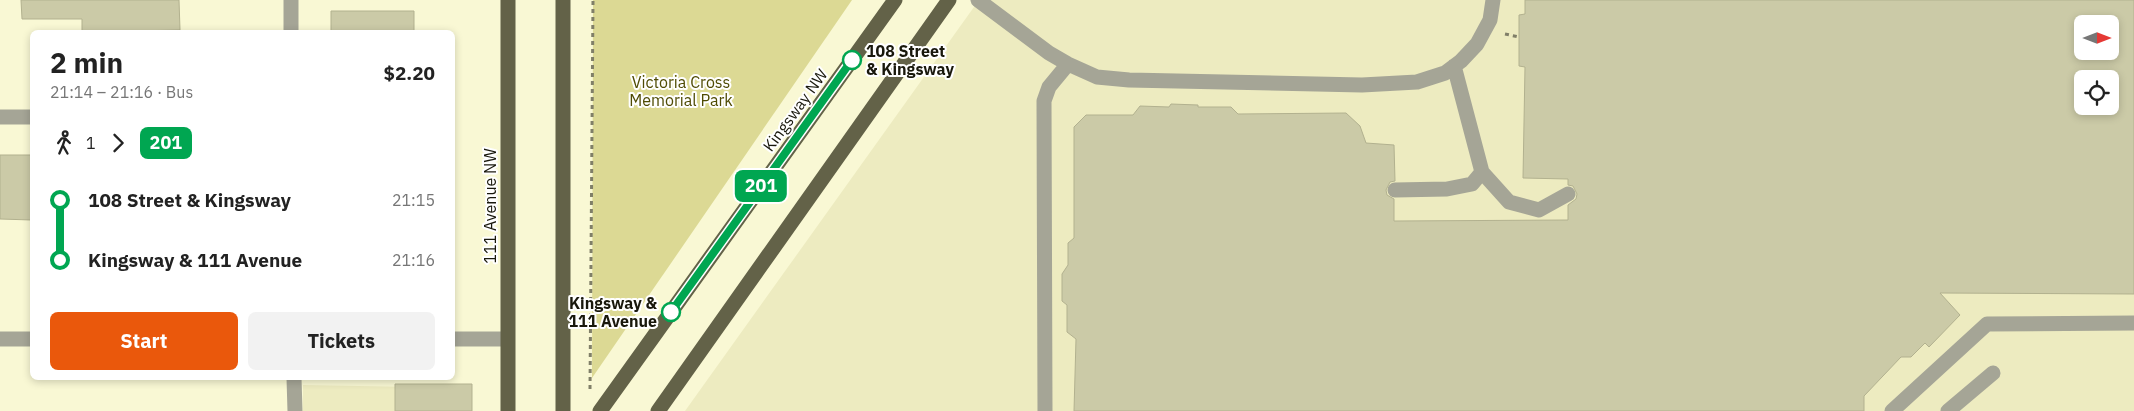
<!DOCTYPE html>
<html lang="en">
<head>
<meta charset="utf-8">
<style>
  body { margin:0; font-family:"IBM Plex Sans",sans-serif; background:#f2f2f2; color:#222; height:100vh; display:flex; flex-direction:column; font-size:19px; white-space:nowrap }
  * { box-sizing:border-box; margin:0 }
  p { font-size:16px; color:#767676 }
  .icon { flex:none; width:28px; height:28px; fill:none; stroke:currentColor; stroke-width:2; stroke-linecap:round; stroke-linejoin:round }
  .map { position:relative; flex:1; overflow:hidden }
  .panel { position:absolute; left:30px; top:30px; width:425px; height:350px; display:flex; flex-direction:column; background:#fff; border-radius:8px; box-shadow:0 2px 8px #0003 }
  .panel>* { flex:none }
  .badge { padding:0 10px; border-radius:8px; font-size:18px; line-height:32px }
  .needle { width:32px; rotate:90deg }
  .controls { position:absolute; left:2074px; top:15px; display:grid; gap:10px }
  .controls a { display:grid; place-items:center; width:45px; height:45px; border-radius:8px; background:#fff; box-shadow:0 2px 8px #0003; font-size:25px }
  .map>.badge { position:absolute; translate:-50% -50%; box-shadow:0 0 0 2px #fff }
  .legs { display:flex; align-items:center; gap:8px; height:55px; padding:0 20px; font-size:16px }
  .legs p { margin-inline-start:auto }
  .headline { display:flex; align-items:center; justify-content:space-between; height:85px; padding:0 20px }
  h1 { font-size:28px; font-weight:800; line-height:38px }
  .cta { display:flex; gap:10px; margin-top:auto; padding:10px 20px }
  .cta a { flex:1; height:58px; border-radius:8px; background:#ea580c; color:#fff; font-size:20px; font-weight:800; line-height:58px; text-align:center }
  .cta a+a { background:#f2f2f2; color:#222 }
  ul { padding:0 20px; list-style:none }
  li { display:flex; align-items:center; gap:18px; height:60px; font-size:19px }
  li i { display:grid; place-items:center; width:8px; height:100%; margin:0 6px; background:currentColor }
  li i::after { content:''; width:12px; height:12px; margin:-6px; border:4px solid; border-radius:50%; background:#fff }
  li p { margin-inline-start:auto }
  li:first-child i { background:linear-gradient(#0000 50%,currentColor 0) }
  li:last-child i { background:linear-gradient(currentColor 50%,#0000 0) }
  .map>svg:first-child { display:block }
  .built { fill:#edebc0; fill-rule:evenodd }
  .green { fill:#dcd994 }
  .building { fill:#cbcaa7; stroke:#b2b18f; fill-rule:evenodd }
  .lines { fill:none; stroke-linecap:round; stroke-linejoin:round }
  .path { stroke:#807f68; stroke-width:3; stroke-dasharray:4 4; stroke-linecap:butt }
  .minor { stroke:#a5a596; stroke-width:15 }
  .major { stroke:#636248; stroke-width:15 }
  .line-1-casing { stroke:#fff; stroke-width:11 }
  .line-1 { stroke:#00a651; stroke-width:8 }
  .stop-1-dot { fill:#fff; stroke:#00a651; stroke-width:2.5 }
  .labels { text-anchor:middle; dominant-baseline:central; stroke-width:4; stroke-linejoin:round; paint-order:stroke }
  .stop-label { font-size:16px; font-weight:bold; fill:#19180c; stroke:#fff; text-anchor:start }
  .park-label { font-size:16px; fill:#4f4b03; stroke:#fff }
  .street-label { font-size:16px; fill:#19180c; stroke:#fff }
</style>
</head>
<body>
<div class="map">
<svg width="2134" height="411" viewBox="0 0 2134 411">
  <rect width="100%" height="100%" fill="#f9f8d4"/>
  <!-- built -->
  <path class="built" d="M979,0H2134V411H685ZM2082,24H2110V51H2082ZM2082,79H2110V106H2082Z
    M303,385L469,388V411H303Z"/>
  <!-- green -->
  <path class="green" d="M593,0H852L592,378Z"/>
  <!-- building -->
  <path class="building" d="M21,0H179L180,30L82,32V19H22Z
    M1525,0H2134V294L1940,293L1960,315L1929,347L1925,343L1911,357H1901L1864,396V411H1074L1076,339L1067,332V305L1062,301V274L1068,265V243L1074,238V127L1086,115H1133L1140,106L1169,107L1171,104L1198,105V107H1231L1238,114L1346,113L1360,126L1366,143L1394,145L1395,181L1390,182L1386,190L1387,195L1394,199V221L1568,220V205L1576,199L1577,194L1573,186L1568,185V179L1523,178L1525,67L1519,66V15L1525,14ZM2082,24H2110V51H2082ZM2082,79H2110V106H2082Z
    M331,11H414V32H331Z
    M0,155H32V220L0,219Z
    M395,384H472V411H395Z"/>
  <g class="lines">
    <!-- path -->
    <path class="path" d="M1505,34L1519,37
      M590,389L593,0"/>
    <!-- minor -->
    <path class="minor" d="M978,0L1049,53L1068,64L1097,77L1129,80L1362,85L1417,82L1445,73L1461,61L1477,44L1490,20L1493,0
      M291,32V0
      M1454,66L1482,172L1509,202L1539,210L1568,194
      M0,117H32
      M1395,190L1447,189L1472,184L1482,172
      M0,339H32
      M452,339H507
      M294,378L295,411
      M1045,411L1044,101L1049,87L1068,64
      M1892,411L1987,324L2134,323
      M1948,411L1993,373"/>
    <!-- major -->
    <path class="major" d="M508,0V411
      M563,0V411
      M600,411L895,0
      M658,411L949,0"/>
  </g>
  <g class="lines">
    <!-- line-1 casing -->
    <g class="line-1-casing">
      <path id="line-1" d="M671,312L852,60"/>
    </g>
    <!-- line-1 -->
    <use href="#line-1" class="line-1"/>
  </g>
  <!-- markers -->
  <g class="stop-1-dot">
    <circle cx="852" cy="60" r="9"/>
    <circle cx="671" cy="312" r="9"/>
  </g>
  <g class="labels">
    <!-- stop labels -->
    <g class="stop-label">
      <text x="866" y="51">108 Street<tspan x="866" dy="18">&amp; Kingsway</tspan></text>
      <text x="657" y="303" text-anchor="end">Kingsway &amp;<tspan x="657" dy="18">111 Avenue</tspan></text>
    </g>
    <!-- park labels -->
    <g class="park-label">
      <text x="681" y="82">Victoria Cross<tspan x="681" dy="18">Memorial Park</tspan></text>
    </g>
    <!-- street labels -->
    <g class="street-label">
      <text transform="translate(795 110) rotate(-54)">Kingsway NW</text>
      <text transform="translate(490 206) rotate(-90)">111 Avenue NW</text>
    </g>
  </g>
</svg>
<div class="controls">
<a><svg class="needle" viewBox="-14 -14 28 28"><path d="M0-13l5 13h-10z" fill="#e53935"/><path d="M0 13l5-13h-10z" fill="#767676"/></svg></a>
<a><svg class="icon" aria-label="locate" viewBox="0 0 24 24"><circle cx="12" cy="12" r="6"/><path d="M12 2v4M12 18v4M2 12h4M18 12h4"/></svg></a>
</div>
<b class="badge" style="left:761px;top:186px;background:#00a651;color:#fff">201</b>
<section class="panel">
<div class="headline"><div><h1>2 min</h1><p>21:14 – 21:16 · Bus</p></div><b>$2.20</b></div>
<div class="legs"><svg class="icon" aria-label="walk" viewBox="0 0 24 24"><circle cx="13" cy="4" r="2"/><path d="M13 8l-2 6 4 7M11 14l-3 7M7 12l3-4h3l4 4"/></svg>1<svg class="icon" aria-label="forward" viewBox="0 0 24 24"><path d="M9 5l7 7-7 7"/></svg><b class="badge" style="background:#00a651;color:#fff">201</b></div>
<ul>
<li><i style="color:#00a651"></i><b>108 Street &amp; Kingsway</b><p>21:15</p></li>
<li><i style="color:#00a651"></i><b>Kingsway &amp; 111 Avenue</b><p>21:16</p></li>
</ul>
<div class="cta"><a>Start</a><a>Tickets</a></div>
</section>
</div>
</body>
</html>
